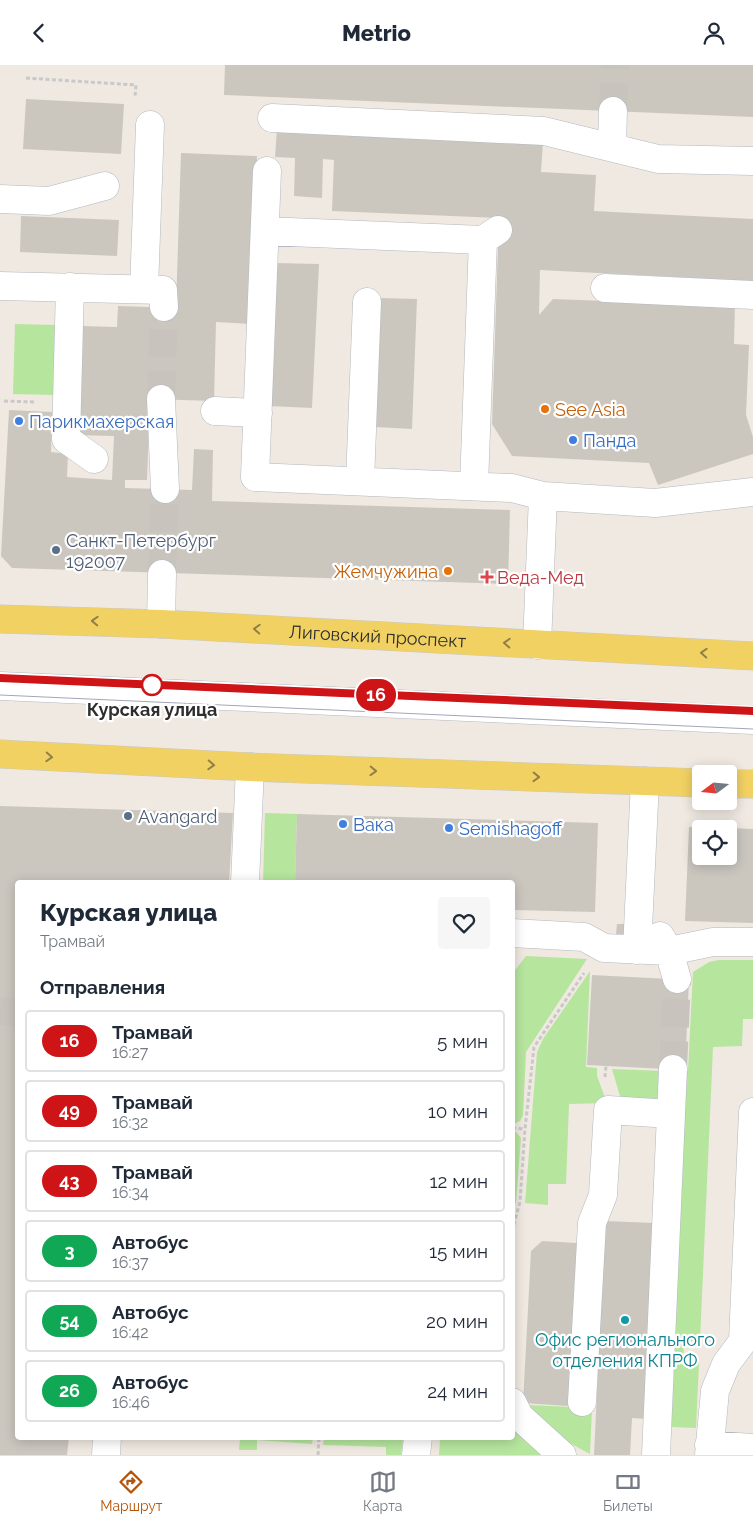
<!DOCTYPE html>
<html lang="ru">
<head>
<meta charset="utf-8">
<style>
  body { margin:0; font-family:Raleway,sans-serif; background:#f6f6f7; color:#1f2937; height:100vh; display:flex; flex-direction:column; font-size:19px; white-space:nowrap }
  * { box-sizing:border-box; margin:0 }
  p { font-size:16px; color:#747a83 }
  .icon { flex:none; width:28px; height:28px; fill:none; stroke:currentColor; stroke-width:2; stroke-linecap:round; stroke-linejoin:round }
  .map { position:relative; flex:1; overflow:hidden }
  .side { position:absolute; left:15px; top:815px; width:500px; height:560px; display:flex; flex-direction:column; background:#fff; border-radius:5px; box-shadow:0 2px 12px #0003 }
  .side>* { flex:none }
  .badge { padding:0 10px; border-radius:16px; font-size:18px; line-height:32px }
  .needle { width:32px; rotate:254deg }
  .controls { position:absolute; left:692px; top:700px; display:grid; gap:10px }
  .controls a { display:grid; place-items:center; width:45px; height:45px; border-radius:5px; background:#fff; box-shadow:0 2px 12px #0003; font-size:25px }
  .map>.badge { position:absolute; translate:-50% -50%; box-shadow:0 0 0 2px #fff }
  h2 { padding:0 25px; font-size:19px; line-height:45px }
  .round { display:grid; place-items:center; flex:none; width:52px; height:52px; border-radius:5px; background:#f6f6f7 }
  .overview { display:flex; align-items:center; justify-content:space-between; height:85px; padding:0 25px }
  h1 { font-size:24px; font-weight:800; line-height:38px }
  ul { padding:0; list-style:none }
  li { display:flex; align-items:center; gap:15px; height:62px; margin:0 10px 8px; padding:0 15px; border:2px solid #e0e1e3; border-radius:5px }
  li div { flex:1 }
  li b { display:block; font-size:19px }
  li em { font-style:normal }
  li .badge { min-width:55px; font-weight:700; text-align:center }
  header { display:flex; justify-content:space-between; align-items:center; height:65px; padding:0 25px; background:#fff; font-size:22px; font-weight:800 }
  .tab-bar { display:flex; justify-content:space-around; align-items:center; height:70px; border-top:1px solid #e0e1e3; background:#fff; font-size:14px; color:#747a83 }
  .tab-bar a { display:grid; justify-items:center; gap:2px }
  .tab-bar .on { color:#b45309 }
  .map>svg:first-child { display:block }
  .green { fill:#b6e59e }
  .building { fill:#cbc7bf }
  .lines { fill:none; stroke-linecap:round; stroke-linejoin:round }
  .minor-tunnel { stroke:#c8c4bd; stroke-width:28; stroke-dasharray:28 14; stroke-linecap:butt }
  .minor-casing { stroke:#b4b7c1; stroke-width:29 }
  .major-casing { stroke:#c9c9c9; stroke-width:29 }
  .path { stroke:#c9c9c9; stroke-width:3; stroke-dasharray:4 2.5; stroke-linecap:butt }
  .minor { stroke:#fff; stroke-width:28 }
  .major { stroke:#f2d163; stroke-width:28 }
  .tram { stroke:#a3a6b8; stroke-width:1 }
  .oneway { stroke:#908048 }
  .line-casing { stroke:#fff; stroke-width:11 }
  .line { stroke:#ce1417; stroke-width:8 }
  .food-dot { fill:#e8710a; stroke:#fff; stroke-width:2 }
  .shop-dot { fill:#3f7fe0; stroke:#fff; stroke-width:2 }
  .service-dot { fill:#5c6f8a; stroke:#fff; stroke-width:2 }
  .health-dot { fill:#e0444e; stroke:#fff; stroke-width:2 }
  .stop-dot { fill:#fff; stroke:#ce1417; stroke-width:2.5 }
  .culture-dot { fill:#0f9aa8; stroke:#fff; stroke-width:2 }
  .labels { text-anchor:middle; dominant-baseline:central; stroke-width:4.5; stroke-linejoin:round; paint-order:stroke }
  .food-label { font-size:18px; fill:#c56008; stroke:#fff; text-anchor:start }
  .shop-label { font-size:18px; fill:#366cbe; stroke:#fff; text-anchor:start }
  .service-label { font-size:18px; fill:#4e5e75; stroke:#fff; text-anchor:start }
  .health-label { font-size:18px; fill:#be3a42; stroke:#fff; text-anchor:start }
  .street-label { font-size:18px; fill:#2e2e2e; stroke:#fff }
  .stop-label { font-size:18px; font-weight:bold; fill:#2e2e2e; stroke:#fff }
  .culture-label { font-size:18px; fill:#0d838f; stroke:#fff }
</style>
</head>
<body>
<header><svg class="icon" aria-label="back" viewBox="0 0 24 24"><path d="M15 5l-7 7 7 7"/></svg>Metrio<svg class="icon" aria-label="person" viewBox="0 0 24 24"><circle cx="12" cy="8" r="4"/><path d="M4 21q1-7 8-7t8 7"/></svg></header>
<div class="map">
<svg width="753" height="1390" viewBox="0 0 753 1390">
  <rect width="100%" height="100%" fill="#efe9e1"/>
  <!-- green -->
  <path class="green" d="M15,259L55,260L53,330L13,329Z
    M265,748L297,749L295,817L263,818Z
    M526,891L587,894L526,987L523,1050L520,1056L513,1059V908Z
    M719,895H753V954H743L742,981L713,982L700,1276H684L683,1297L699,1298L696,1363L672,1362L667,1358L681,1007L688,1006L693,907L709,897Z
    M590,906L586,1002L597,1003V1011L607,1038L569,1039L566,1119H548V1140L525,1138L537,987L543,974Z
    M612,1004L664,1006L662,1037L622,1038Z
    M512,1067H516L521,1073L516,1138H512Z
    M528,1340L592,1343L590,1389L564,1375L551,1365Z
    M513,1363L542,1390H439L440,1373L512,1372Z
    M241,1373V1372L313,1373L312,1379L257,1375V1385H239L240,1374Z
    M324,1373H403L401,1390H386V1382L323,1380Z"/>
  <!-- building -->
  <path class="building" d="M225,0H753V52L224,30Z
    M26,34L124,39L121,89L23,84Z
    M277,64L543,77L541,107L596,110L594,146L753,154V216L540,205L539,250L553,234L735,241L734,279L749,280L746,350L753,372V389L658,420L649,398L512,391L492,359L499,153L332,146L334,95L323,94L322,133L294,131L295,93L275,92Z
    M181,88L257,91L251,259L216,257L214,336L150,334L147,415H125V423L192,425L194,384L213,385L212,436L510,445L508,519L12,503L1,491L9,345L52,347L51,387L68,389L67,412L112,415L114,371L76,370L81,261L117,262L118,241L176,243Z
    M21,151L119,155L117,191L20,187Z
    M275,198L319,199L312,343L269,341Z
    M379,233L417,234L412,364L375,362Z
    M0,741L233,748L229,818H18V1372H69L67,1390H0Z
    M297,749L598,758L595,847L512,845V818H295Z
    M689,762H701V791H729V763L753,764V858L685,856Z
    M617,859H624V869H616Z
    M592,910L689,915L685,1005L587,1000Z
    M605,1156L654,1158L646,1354L632,1353L630,1390H594Z
    M542,1176L577,1178L568,1341L523,1338L531,1186Z"/>
  <g class="lines">
    <!-- minor-tunnel -->
    <path class="minor-tunnel" d="M613,46L615,0
      M161,334L164,242
      M162,509L165,424
      M0,946L18,947
      M673,1004L677,914"/>
    <!-- minor casing -->
    <g class="minor-casing">
      <path id="minor" d="M272,53L544,66L658,94L753,96
        M612,81L613,46
        M267,106L255,412L512,423L543,431L537,580
        M0,134L49,136L105,121
        M265,166L483,175L498,165
        M0,221L163,225L164,242
        M70,222L66,374L94,394
        M605,223L753,230
        M144,224L150,60
        M161,334L165,424
        M215,346L258,348
        M360,416L367,237
        M474,421L483,175
        M543,431L655,438L753,427
        M161,559L162,509
        M0,621L753,655
        M245,818L250,702
        M512,868L584,872L604,883L669,886L713,877H753
        M660,871L669,886L677,914
        M637,885L645,716
        M512,1337L519,1351L562,1390
        M582,1337L592,1158L603,1130L608,1045L671,1049
        M709,1380L753,1383
        M106,1390L107,1372
        M416,1390L418,1372
        M656,1390L673,1004
        M709,1390L715,1326L726,1299L743,1276L753,1047"/>
    </g>
    <!-- major casing -->
    <g class="major-casing">
      <g id="major">
        <path id="s1" d="M0,554L161,559L753,591"/>
        <path d="M0,689L250,702L701,718"/>
        <path d="M729,719H753"/>
      </g>
    </g>
    <!-- path -->
    <path class="path" d="M26,13L136,20L135,32
      M4,336L34,337
      M605,1012L606,1001
      M512,1063L525,1064
      M512,1166L520,1137L525,1064L534,982L584,908
      M318,1390L319,1372"/>
    <!-- minor -->
    <use href="#minor" class="minor"/>
    <!-- major -->
    <use href="#major" class="major"/>
    <!-- tram -->
    <path class="tram" d="M0,613L753,646
      M0,630L753,664"/>
  </g>
  <!-- one-way arrows -->
  <defs><path id="oneway-chevron" d="M-2-3.5L2.5 0L-2 3.5" fill="none" stroke-width="1.6" stroke-linecap="round" stroke-linejoin="round" transform="scale(1.25)"/></defs>
  <g class="oneway">
    <use href="#oneway-chevron" transform="translate(95 556) rotate(-178)"/>
    <use href="#oneway-chevron" transform="translate(257 564) rotate(-177)"/>
    <use href="#oneway-chevron" transform="translate(507 578) rotate(-177)"/>
    <use href="#oneway-chevron" transform="translate(704 588) rotate(-177)"/>
    <use href="#oneway-chevron" transform="translate(49 692) rotate(3)"/>
    <use href="#oneway-chevron" transform="translate(211 700) rotate(3)"/>
    <use href="#oneway-chevron" transform="translate(373 706) rotate(2)"/>
    <use href="#oneway-chevron" transform="translate(536 712) rotate(2)"/>
  </g>
  <g class="lines">
    <!-- line casing -->
    <g class="line-casing">
      <path id="line" d="M0,613L753,646"/>
    </g>
    <!-- line -->
    <use href="#line" class="line"/>
  </g>
  <!-- markers -->
  <g class="food-dot">
    <circle cx="545" cy="344" r="5"/>
    <circle cx="448" cy="506" r="5"/>
  </g>
  <g class="shop-dot">
    <circle cx="19" cy="356" r="5"/>
    <circle cx="573" cy="375" r="5"/>
    <circle cx="343" cy="759" r="5"/>
    <circle cx="449" cy="763" r="5"/>
  </g>
  <g class="service-dot">
    <circle cx="56" cy="485" r="5"/>
    <circle cx="128" cy="751" r="5"/>
  </g>
  <path class="health-dot" d="M484.5 504.5h5v5h5v5h-5v5h-5v-5h-5v-5h5z"/>
  <circle class="stop-dot" cx="152" cy="620" r="10"/>
  <circle class="culture-dot" cx="625" cy="1255" r="5"/>
  <g class="labels">
    <!-- food labels -->
    <g class="food-label">
      <text x="555" y="344">See Asia</text>
      <text x="438" y="506" text-anchor="end">Жемчужина</text>
    </g>
    <!-- shop labels -->
    <g class="shop-label">
      <text x="29" y="356">Парикмахерская</text>
      <text x="583" y="375">Панда</text>
      <text x="353" y="759">Вака</text>
      <text x="459" y="763">Semishagoff</text>
    </g>
    <!-- service labels -->
    <g class="service-label">
      <text x="66" y="475">Санкт-Петербург<tspan x="66" dy="21">192007</tspan></text>
      <text x="138" y="751">Avangard</text>
    </g>
    <!-- health labels -->
    <g class="health-label">
      <text x="497" y="512">Веда-Мед</text>
    </g>
    <!-- street labels -->
    <g class="street-label">
      <text stroke="none"><textPath href="#s1" startOffset="378">Лиговский проспект</textPath></text>
    </g>
    <!-- stop labels -->
    <g class="stop-label">
      <text x="152" y="644">Курская улица</text>
    </g>
    <!-- culture labels -->
    <g class="culture-label">
      <text x="625" y="1274">Офис регионального<tspan x="625" dy="21">отделения КПРФ</tspan></text>
    </g>
  </g>
</svg>
<div class="controls">
<a><svg class="needle" viewBox="-14 -14 28 28"><path d="M0-13l5 13h-10z" fill="#e53935"/><path d="M0 13l5-13h-10z" fill="#747a83"/></svg></a>
<a><svg class="icon" aria-label="locate" viewBox="0 0 24 24"><circle cx="12" cy="12" r="6"/><path d="M12 2v4M12 18v4M2 12h4M18 12h4"/></svg></a>
</div>
<b class="badge" style="left:376px;top:630px;background:#ce1417;color:#fff">16</b>
<section class="side">
<div class="overview"><div><h1>Курская улица</h1><p>Трамвай</p></div><a class="round"><svg class="icon" aria-label="heart" viewBox="0 0 24 24"><path d="M12 20l-8-8c-3-5 5-10 8-4 3-6 11-1 8 4z"/></svg></a></div>
<h2>Отправления</h2>
<ul>
<li><span class="badge" style="background:#ce1417;color:#fff">16</span><div><b>Трамвай</b><p>16:27</p></div><em>5 мин</em></li>
<li><span class="badge" style="background:#ce1417;color:#fff">49</span><div><b>Трамвай</b><p>16:32</p></div><em>10 мин</em></li>
<li><span class="badge" style="background:#ce1417;color:#fff">43</span><div><b>Трамвай</b><p>16:34</p></div><em>12 мин</em></li>
<li><span class="badge" style="background:#10a855;color:#fff">3</span><div><b>Автобус</b><p>16:37</p></div><em>15 мин</em></li>
<li><span class="badge" style="background:#10a855;color:#fff">54</span><div><b>Автобус</b><p>16:42</p></div><em>20 мин</em></li>
<li><span class="badge" style="background:#10a855;color:#fff">26</span><div><b>Автобус</b><p>16:46</p></div><em>24 мин</em></li>
</ul>
</section>
</div>
<nav class="tab-bar">
<a class="on"><svg class="icon" aria-label="directions" viewBox="0 0 24 24"><path d="M12 3l9 9-9 9-9-9zM9 14v-3h6M13 9l2 2-2 2"/></svg>Маршрут</a>
<a><svg class="icon" aria-label="map" viewBox="0 0 24 24"><path d="M3 6l6-2 6 2 6-2v14l-6 2-6-2-6 2zM9 4v14M15 6v14"/></svg>Карта</a>
<a><svg class="icon" aria-label="tickets" viewBox="0 0 24 24"><path d="M3 7h18v10H3zM15 7v10"/></svg>Билеты</a>
</nav>
</body>
</html>
